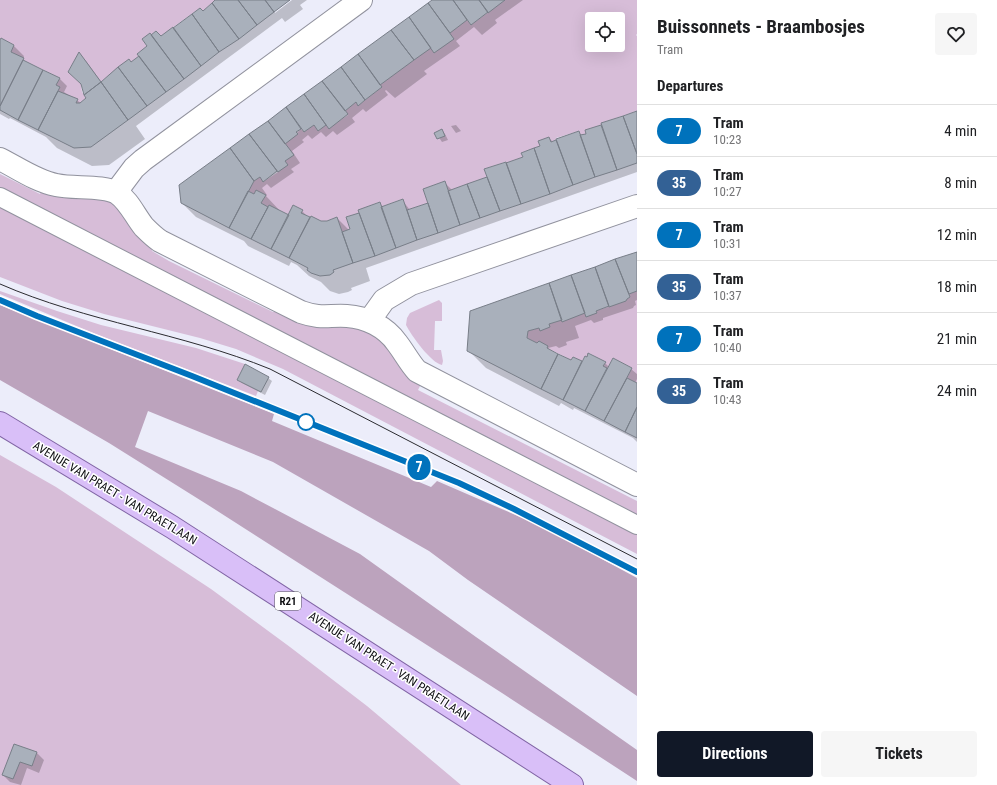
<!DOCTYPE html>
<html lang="en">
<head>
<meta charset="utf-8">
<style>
  body { margin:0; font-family:"Roboto Condensed",sans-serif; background:#f6f6f6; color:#202124; height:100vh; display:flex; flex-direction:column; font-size:15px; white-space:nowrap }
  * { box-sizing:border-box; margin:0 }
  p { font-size:13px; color:#757577 }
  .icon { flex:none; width:22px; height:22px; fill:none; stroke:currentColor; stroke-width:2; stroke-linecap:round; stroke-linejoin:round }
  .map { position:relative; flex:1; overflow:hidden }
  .drawer { display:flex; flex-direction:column; background:#fff; width:360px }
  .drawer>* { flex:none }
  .badge { padding:0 8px; border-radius:13px; font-size:14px; line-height:26px }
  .fabs { position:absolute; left:585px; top:12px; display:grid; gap:8px }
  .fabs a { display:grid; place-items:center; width:40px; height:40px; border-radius:4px; background:#fff; box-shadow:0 4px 16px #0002; font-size:20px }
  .map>.badge { position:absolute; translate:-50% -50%; box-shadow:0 0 0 2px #fff }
  h2 { padding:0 20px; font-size:15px; line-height:36px }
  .round { display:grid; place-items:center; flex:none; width:42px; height:42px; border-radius:4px; background:#f6f6f6 }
  .headline { display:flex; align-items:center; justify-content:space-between; height:68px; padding:0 20px }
  h1 { font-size:19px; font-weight:700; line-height:30px }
  .cta { display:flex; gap:8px; margin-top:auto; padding:8px 20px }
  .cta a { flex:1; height:46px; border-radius:4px; background:#111827; color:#fff; font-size:16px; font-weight:700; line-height:46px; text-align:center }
  .cta a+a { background:#f6f6f6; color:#202124 }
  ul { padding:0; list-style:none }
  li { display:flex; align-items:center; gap:12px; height:52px; padding:0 20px; border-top:1px solid #e0e0e0 }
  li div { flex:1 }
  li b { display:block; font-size:15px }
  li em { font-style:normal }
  li .badge { min-width:44px; font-weight:700; text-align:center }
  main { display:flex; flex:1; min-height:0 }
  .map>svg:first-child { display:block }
  .green { fill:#d7bdd8; fill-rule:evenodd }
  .forest { fill:#bca3bd }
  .shadow { fill:#0003 }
  .building { fill:#a9b0bb; stroke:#787e88 }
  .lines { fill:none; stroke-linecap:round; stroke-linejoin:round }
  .pedestrian-casing { stroke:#91929e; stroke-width:20 }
  .minor-casing { stroke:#91929e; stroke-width:24 }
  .primary-casing { stroke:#8165a5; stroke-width:24 }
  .pedestrian { stroke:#fff; stroke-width:18 }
  .minor { stroke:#fff; stroke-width:22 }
  .primary { stroke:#d9bff8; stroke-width:22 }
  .tram { stroke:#2b2b30; stroke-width:1 }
  .line-casing { stroke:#fff; stroke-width:9 }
  .line { stroke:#0072bc; stroke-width:6 }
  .stop-dot { fill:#fff; stroke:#0072bc; stroke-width:2 }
  .labels { text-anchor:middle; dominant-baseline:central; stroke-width:3; stroke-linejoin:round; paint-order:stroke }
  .shield { fill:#fff; stroke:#57575a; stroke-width:1 }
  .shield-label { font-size:11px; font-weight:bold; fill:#0f0f13 }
  .street-label { font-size:12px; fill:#0f0f13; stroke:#fff }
</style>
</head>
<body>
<main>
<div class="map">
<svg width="637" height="785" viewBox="0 0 637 785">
  <rect width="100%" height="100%" fill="#ecedfa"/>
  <!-- green -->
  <path class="green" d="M0,0H215L203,11L200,8L161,36L156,31L151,35L150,33L142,39L147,46L137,54L139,56L131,62L129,59L101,82L79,53L68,72L81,84L82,92L86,98L80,103H76L58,91L60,87L56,85L60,78L23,60V58L11,52L14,45L1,38L0,40Z
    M505,0H637V34L636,35L637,36V111L601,123V125L585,130L586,134L580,135L579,131L556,138V140L551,142L538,141L540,146L521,153L523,157L506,163L505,162L484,169L487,177L448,191L445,181L423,189L428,203L407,210L402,199L381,207L379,202L359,210V213L346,217L350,229L342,232L337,217L327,221H321L301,213L303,210L293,205L289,215L269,205L268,207L261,203L266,195L256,190L254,194L248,191L254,181L260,177L263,182L278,172L285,161L293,155L285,144L301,129L304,132L314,125L318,131L326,125L329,128L348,115L345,111L356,102L359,105L382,87L380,85L467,20L471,25ZM592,19H618V45H592Z
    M0,174L40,194L43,187L110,199L150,242L152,251L169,261L273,312L281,309L327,323L369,329L422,382L418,390L637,501V517L0,189Z
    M0,205L637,533V554L283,369L236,349L200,338L104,314L62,301L0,277Z
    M0,291L57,311L101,325L196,348L245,364L237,380L258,391L256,396L98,335L0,294Z
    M637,291V383L627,378L632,368L613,358L607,369L603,366L605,362L589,353L587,357L585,356L582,361L573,357L571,360L547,348L539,341L537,343L527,338L528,331L539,328L540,330L550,327L549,324L562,320L563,321L585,313H597L596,311L626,301L627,299L630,297L629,294Z
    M439,300L442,303V321H435L434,350H441L443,361L442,365C431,363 411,335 406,325L407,318L410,313Z
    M0,455L56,487L211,589L290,647L367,706L461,785H0Z"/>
  <!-- forest -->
  <path class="forest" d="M0,305L274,414L272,421L431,487L437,481L541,526L637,578V696L468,580L429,551L273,462L148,411L135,447L241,491L360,554L476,637L637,750V781L502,693L208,505L109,443L0,380Z"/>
  <!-- shadow -->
  <path class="shadow" d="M218,0H289L275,10V13L292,0H307L300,5L303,9L285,22L282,18L136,126L145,139L109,165L92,166L57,148L46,137L10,118L9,119L0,114V42L2,39L14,46L24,56L23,59L27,63L60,79L67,86L64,92L81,103L88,99L79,54L86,61L102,83L140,56L149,46L152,36L161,37L203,12Z
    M434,0H523L495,20L497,23L482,35L474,27L456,41L460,46L424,71L427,74L395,98L386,90L385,91L388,95L366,112L363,109L352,118L355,122L337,135L333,131L326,137L321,132L312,139L308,135L302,140L304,142L292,151L300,163L291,169L294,172L271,188L267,184L262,188L267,195L266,196L282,213L289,216L302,211L310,219L320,222H327L337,218L349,230L352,229L348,218L361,213L379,203L383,207L402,200L410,210L429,203L444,182L452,190L488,177L507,164L524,157L541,146L549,138L553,142L579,132L582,136L588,134L586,131L637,112V172L366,268L370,281L351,288L352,290L348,292L339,294L330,291L321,282L309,276L297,265L291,262L289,266L248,246L244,241L196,217L182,203L231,148Z
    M456,125L461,131L456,133L451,126Z
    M442,130L445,134L448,140L442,142L436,133Z
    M637,253V300L635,301L636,305L634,306L633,308L603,318V320L594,323L591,320L575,326L579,338L566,342L567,345L559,348L556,346L548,348L552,352L572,362L573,358L583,363H605L609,367L631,369L637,374V379L635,383L637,385V442L633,438L574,408L573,410L561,403L559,406L486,368L468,350L471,312Z
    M268,378L272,381L265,395L242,383L239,380Z
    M14,745L37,753L44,760L39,773L27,768L21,785L10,782L3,775Z"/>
  <!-- building -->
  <path class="building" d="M215,0H238L257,25L239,39L212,3Z
    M238,0H265L274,12L257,25Z
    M265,0H290L274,12Z
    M432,0H453L467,20L450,33L428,3Z
    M453,0H479L488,12L471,25Z
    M479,0H505L488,13Z
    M212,3L239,39L219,52L192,14L200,8L203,11Z
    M428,3L454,39L434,53L409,17Z
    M192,14L219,52L201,66L173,28Z
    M409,17L431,48L414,60L391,30Z
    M173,27L201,66L184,79L151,35L156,31L161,36Z
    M391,30L414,60L380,85L358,54Z
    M150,33L184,79L166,92L137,54L147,46L142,39Z
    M1,38L14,45L11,52L24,58L0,106V40Z
    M79,52L101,82L84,95L81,84L68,72Z
    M358,54L382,87L365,100L341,67Z
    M139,56L166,92L147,106L118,67L129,59L131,62Z
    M23,60L43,70L18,120L0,110V106Z
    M118,67L147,106L128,120L101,82Z
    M341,67L365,100L358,106L356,102L345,111L322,81Z
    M43,70L60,78L56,85L60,87L38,130L18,120Z
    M322,81L348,114L329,129L304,94Z
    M101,82L128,120L91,147L74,148L38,130L58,91L78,99L76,103H80L86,98L84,95Z
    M304,94L326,125L318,131L314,125L304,132L286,107Z
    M286,107L301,129L296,132L298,134L285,144L268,121Z
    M637,111V154L623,116Z
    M623,116L637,154V163L617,170L601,123Z
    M268,121L294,155L285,161L288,165L278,172L249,134Z
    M601,125L617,170L595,177L580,135L586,134L585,130Z
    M442,129L445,136L437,139L434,133Z
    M579,131L595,177L573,185L556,139Z
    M249,134L277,171L263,182L260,177L254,181L230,148Z
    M549,137L551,142L556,140L573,185L550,194L534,148L540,146L538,141Z
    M230,148L254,181L229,228L181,203L179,185Z
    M534,148L550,194L521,204L506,163L523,157L521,153Z
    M506,162L521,204L500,211L484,169Z
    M487,177L500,211L480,218L467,184Z
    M445,181L460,225L438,233L423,189Z
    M467,184L480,218L460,225L448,191Z
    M256,190L266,195L261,203L268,207L251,239L229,228L248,191L254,194Z
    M403,199L417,240L396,248L381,207Z
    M380,202L396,248L375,256L358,210Z
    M428,203L438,233L417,240L407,210Z
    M269,205L289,215L271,249L251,239Z
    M293,205L303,210L301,213L310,217L289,258L271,249Z
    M359,213L375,256L353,263L342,232L350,229L346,217Z
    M311,216L321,221H327L337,217L353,263L333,270L334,272L330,275L320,276L311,273L307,270L308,268L289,258Z
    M637,252V291L629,294L615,259Z
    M615,259L630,297L627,299L626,301L609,307L595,267Z
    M595,267L609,306L596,311L597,313L586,317L571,275Z
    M571,275L585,313L562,322L549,283Z
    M549,283L562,320L549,324L550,327L540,331L539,328L528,331L527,338L537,343L539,341L548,346L547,348L558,354L541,389L467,351L470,311Z
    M588,353L606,362L603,366L607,368L585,411L563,400L585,356L587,357Z
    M558,354L571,360L573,357L582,361L563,400L541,389Z
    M613,358L632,368L604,421L585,411Z
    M245,364L269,377L261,392L237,380Z
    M627,378L637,383V407L625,432L604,421Z
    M637,407V438L625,432Z
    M14,744L37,752L32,766L20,762L13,779L2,775Z"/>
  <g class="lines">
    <!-- pedestrian casing -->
    <g class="pedestrian-casing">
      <path id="pedestrian" d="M0,197L637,525"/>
    </g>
    <!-- minor casing -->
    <g class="minor-casing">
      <path id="minor" d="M0,159C18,168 36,181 56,185C73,189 103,185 117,193C129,201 135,216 144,227C149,232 154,237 160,241L301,312C321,319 328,315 347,316C366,317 386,327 397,343C404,352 409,362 417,371L637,485
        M116,192L134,168L143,160L361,0
        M369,321L384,300L411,284L637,206"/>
    </g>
    <!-- primary casing -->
    <g class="primary-casing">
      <path id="primary" d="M0,423L172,527L572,785"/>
    </g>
    <!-- pedestrian -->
    <use href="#pedestrian" class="pedestrian"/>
    <!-- minor -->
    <use href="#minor" class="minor"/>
    <!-- primary -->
    <use href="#primary" class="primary"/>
    <!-- tram -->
    <path class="tram" d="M0,284C87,322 182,333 270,369L637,559
      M0,300L37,316L192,376L459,483L514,509L637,572"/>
  </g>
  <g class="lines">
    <!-- line casing -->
    <g class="line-casing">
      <path id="line" d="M0,300L37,316L192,376L459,483L514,509L637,572"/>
    </g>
    <!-- line -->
    <use href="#line" class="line"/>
  </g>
  <!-- markers -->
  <circle class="stop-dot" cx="306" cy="422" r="8"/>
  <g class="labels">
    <!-- shield labels -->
    <rect class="shield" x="275" y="592" width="26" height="18" rx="3"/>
    <g class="shield-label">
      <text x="288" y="601">R21</text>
    </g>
    <!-- street labels -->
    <g class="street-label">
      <text transform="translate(115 493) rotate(31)">AVENUE VAN PRAET - VAN PRAETLAAN</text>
      <text transform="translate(389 666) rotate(33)">AVENUE VAN PRAET - VAN PRAETLAAN</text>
    </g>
  </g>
</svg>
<div class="fabs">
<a><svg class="icon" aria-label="locate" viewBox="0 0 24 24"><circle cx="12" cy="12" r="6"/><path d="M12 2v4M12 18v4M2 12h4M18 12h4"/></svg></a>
</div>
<b class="badge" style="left:419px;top:467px;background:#0072bc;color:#fff">7</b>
</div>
<section class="drawer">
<div class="headline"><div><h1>Buissonnets - Braambosjes</h1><p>Tram</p></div><a class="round"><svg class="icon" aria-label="heart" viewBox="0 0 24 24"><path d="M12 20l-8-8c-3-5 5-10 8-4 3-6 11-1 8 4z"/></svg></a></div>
<h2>Departures</h2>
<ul>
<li><span class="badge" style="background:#0072bc;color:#fff">7</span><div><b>Tram</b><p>10:23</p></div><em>4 min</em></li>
<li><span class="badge" style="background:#336195;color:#fff">35</span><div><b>Tram</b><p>10:27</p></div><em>8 min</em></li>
<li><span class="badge" style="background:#0072bc;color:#fff">7</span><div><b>Tram</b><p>10:31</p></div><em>12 min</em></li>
<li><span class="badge" style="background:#336195;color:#fff">35</span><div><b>Tram</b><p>10:37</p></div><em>18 min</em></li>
<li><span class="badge" style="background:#0072bc;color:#fff">7</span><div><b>Tram</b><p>10:40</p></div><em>21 min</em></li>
<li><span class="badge" style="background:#336195;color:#fff">35</span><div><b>Tram</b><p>10:43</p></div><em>24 min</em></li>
</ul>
<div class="cta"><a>Directions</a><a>Tickets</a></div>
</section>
</main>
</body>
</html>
